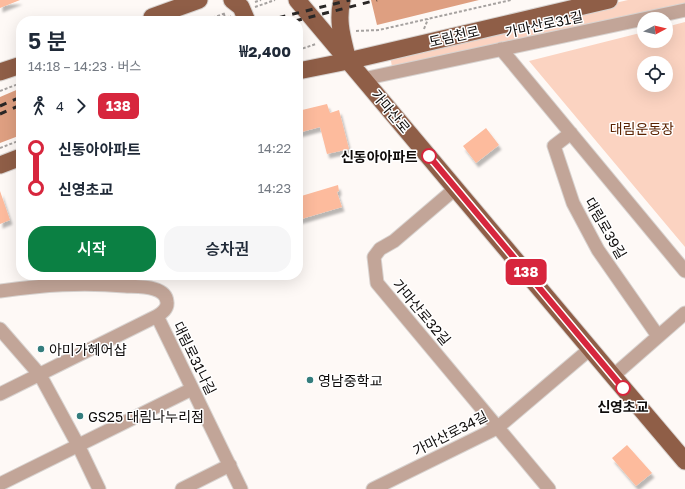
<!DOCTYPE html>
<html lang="ko">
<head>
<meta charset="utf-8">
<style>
  body { margin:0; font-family:"Golos Text","Noto Sans KR",sans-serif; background:#f6f6f7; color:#1f2937; height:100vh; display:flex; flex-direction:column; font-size:15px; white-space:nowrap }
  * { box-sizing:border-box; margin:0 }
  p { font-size:13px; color:#747a83 }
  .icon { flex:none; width:22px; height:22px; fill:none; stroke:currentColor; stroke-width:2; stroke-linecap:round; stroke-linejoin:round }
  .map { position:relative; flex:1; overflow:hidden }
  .sheet { position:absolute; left:16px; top:16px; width:287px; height:264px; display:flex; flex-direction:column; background:#fff; border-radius:16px; box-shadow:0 4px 16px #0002 }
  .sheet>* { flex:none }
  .badge { padding:0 8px; border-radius:6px; font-size:14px; line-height:26px }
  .needle { width:26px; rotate:83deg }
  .tools { position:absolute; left:637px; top:12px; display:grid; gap:8px }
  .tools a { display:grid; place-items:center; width:36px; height:36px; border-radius:50%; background:#fff; box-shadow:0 4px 16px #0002; font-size:20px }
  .map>.badge { position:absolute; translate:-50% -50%; box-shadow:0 0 0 2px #fff }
  .legs { display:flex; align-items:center; gap:6px; height:44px; padding:0 12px; font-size:13px }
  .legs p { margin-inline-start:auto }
  .summary { display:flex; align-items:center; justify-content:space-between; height:68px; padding:0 12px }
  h1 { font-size:22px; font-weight:600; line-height:30px }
  .button { display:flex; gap:8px; margin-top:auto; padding:8px 12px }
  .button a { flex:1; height:46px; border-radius:16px; background:#0b8043; color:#fff; font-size:16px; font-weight:600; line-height:46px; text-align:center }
  .button a+a { background:#f6f6f7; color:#1f2937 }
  ul { padding:0 12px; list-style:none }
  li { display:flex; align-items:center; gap:14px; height:40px; font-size:15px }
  li i { display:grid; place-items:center; width:6px; height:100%; margin:0 5px; background:currentColor }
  li i::after { content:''; width:10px; height:10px; margin:-5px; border:3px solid; border-radius:50%; background:#fff }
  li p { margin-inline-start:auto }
  li:first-child i { background:linear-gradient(#0000 50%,currentColor 0) }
  li:last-child i { background:linear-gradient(currentColor 50%,#0000 0) }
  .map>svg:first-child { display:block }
  .green { fill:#fbd3c1; fill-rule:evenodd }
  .water { fill:#de9f81 }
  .building { fill:#fdbb9d; filter:url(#shadow) }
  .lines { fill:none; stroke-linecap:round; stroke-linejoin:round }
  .minor-casing { stroke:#d8d3d0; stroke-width:15 }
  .major-casing { stroke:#d8d3d0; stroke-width:19 }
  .path { stroke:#a6a2a0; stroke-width:2; stroke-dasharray:3 2; stroke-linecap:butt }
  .minor { stroke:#c2a598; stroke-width:13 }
  .major { stroke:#8f5e47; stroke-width:17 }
  .rail { stroke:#2a2726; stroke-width:3; stroke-dasharray:7 7; stroke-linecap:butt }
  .line-1-casing { stroke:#fff; stroke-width:9 }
  .line-1 { stroke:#d7263d; stroke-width:6 }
  .stop-1-dot { fill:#fff; stroke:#d7263d; stroke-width:2 }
  .poi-dot { fill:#347d7d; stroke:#fff; stroke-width:1.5 }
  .labels { text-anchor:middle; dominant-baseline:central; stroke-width:3; stroke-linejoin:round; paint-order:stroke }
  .street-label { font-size:14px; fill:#0e0b0a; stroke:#fff }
  .park-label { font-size:14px; fill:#5a2200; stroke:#fff }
  .stop-label { font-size:14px; font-weight:bold; fill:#0e0b0a; stroke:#fff; text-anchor:end }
  .poi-label { font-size:14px; fill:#0e0b0a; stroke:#fff; text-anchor:start }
</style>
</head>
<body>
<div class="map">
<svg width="685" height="489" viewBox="0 0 685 489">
  <defs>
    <filter id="shadow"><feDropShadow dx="2.5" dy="4.5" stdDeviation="1" flood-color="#0004"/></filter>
  </defs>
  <rect width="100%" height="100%" fill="#fef9f6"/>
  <!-- green -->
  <path class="green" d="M628,0H685V3L392,67L390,55Z
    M685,22V247L529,61L644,32V41H666V27ZM644,63H666V85H644Z"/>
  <!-- water -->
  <path class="water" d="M371,0H479L377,25Z
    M21,88V135L0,143V97Z"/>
  <!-- building -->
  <path class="building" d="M0,0H20L0,8Z
    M327,104L330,113L339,110L349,149L327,154L320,127L298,133V111Z
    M486,128L499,145L476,163L463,146Z
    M338,185L339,191L337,192L342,207L298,220V197Z
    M0,191L10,220L0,224Z
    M627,445L652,473L636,486L612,458Z"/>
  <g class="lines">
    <!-- minor casing -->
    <g class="minor-casing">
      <path id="minor" d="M501,49L685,271
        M363,79L685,10
        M571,133L554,146L573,203L598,250L658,336
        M456,188L394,241L380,249L374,257L377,283L549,489
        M0,291C44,285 81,282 125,286C137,287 166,285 167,302C168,309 162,313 157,316
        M0,329L40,375L78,445L99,489
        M613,376L685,313
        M0,394L157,316L241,489
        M0,484L192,389
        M182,489L230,465
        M373,489L497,428L590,349"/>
    </g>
    <!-- major casing -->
    <g class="major-casing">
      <path id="major" d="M232,0L241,7L247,21
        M297,0L613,376L685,461
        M342,0C337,21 342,36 347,57
        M152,17L199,0
        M298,71L348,61L609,0
        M0,72L21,65
        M0,165L21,157"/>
    </g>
    <!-- path -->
    <path class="path" d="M255,2L261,0
      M255,7L275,0
      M224,14L225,18L231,16
      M203,21L226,13
      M424,29L428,19
      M356,31L379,30L511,0
      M298,50L316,44
      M0,91L21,83
      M0,148L21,140"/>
    <!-- minor -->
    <use href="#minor" class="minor"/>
    <!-- major -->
    <use href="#major" class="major"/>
    <!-- rail -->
    <path class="rail" d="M265,21L350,0
      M295,21L377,0
      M0,106L21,97
      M0,114L21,105"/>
  </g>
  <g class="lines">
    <!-- line-1 casing -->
    <g class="line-1-casing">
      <path id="line-1" d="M429,156L623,388"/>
    </g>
    <!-- line-1 -->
    <use href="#line-1" class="line-1"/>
  </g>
  <!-- markers -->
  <g class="stop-1-dot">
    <circle cx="429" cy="156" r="7"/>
    <circle cx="623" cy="388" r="7"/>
  </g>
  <g class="poi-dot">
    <circle cx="41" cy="349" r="4"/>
    <circle cx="310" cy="380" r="4"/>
    <circle cx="80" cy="416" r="4"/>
  </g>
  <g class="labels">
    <!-- street labels -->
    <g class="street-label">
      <text transform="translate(544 24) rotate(-12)">가마산로31길</text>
      <text transform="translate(454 36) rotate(-13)">도림천로</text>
      <text transform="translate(391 111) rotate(50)">가마산로</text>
      <text transform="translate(606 228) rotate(60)">대림로39길</text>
      <text transform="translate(422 312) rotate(50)">가마산로32길</text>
      <text transform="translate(195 358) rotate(64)">대림로31나길</text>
      <text transform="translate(450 433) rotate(-27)">가마산로34길</text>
    </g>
    <!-- park labels -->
    <g class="park-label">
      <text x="642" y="128">대림운동장</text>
    </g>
    <!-- stop labels -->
    <g class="stop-label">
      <text x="418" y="156">신동아아파트</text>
      <text x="623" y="406" text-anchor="middle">신영초교</text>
    </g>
    <!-- poi labels -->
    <g class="poi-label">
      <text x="49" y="349">아미가헤어샵</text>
      <text x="318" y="380">영남중학교</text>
      <text x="88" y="416">GS25 대림나누리점</text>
    </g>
  </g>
</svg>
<div class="tools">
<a><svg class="needle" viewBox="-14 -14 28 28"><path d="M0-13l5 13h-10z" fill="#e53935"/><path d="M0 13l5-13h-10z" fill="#747a83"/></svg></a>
<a><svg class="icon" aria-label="locate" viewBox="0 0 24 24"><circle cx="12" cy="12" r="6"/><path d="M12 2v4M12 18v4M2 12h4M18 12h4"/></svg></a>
</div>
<b class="badge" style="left:526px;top:272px;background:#d7263d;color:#fff">138</b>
<section class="sheet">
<div class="summary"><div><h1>5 분</h1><p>14:18 – 14:23 · 버스</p></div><b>₩2,400</b></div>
<div class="legs"><svg class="icon" aria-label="walk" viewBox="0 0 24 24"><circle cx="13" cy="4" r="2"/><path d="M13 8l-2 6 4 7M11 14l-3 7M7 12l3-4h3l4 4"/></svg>4<svg class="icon" aria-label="forward" viewBox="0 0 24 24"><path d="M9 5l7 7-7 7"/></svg><b class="badge" style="background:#d7263d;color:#fff">138</b></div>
<ul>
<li><i style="color:#d7263d"></i><b>신동아아파트</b><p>14:22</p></li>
<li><i style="color:#d7263d"></i><b>신영초교</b><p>14:23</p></li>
</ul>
<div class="button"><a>시작</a><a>승차권</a></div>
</section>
</div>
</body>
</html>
